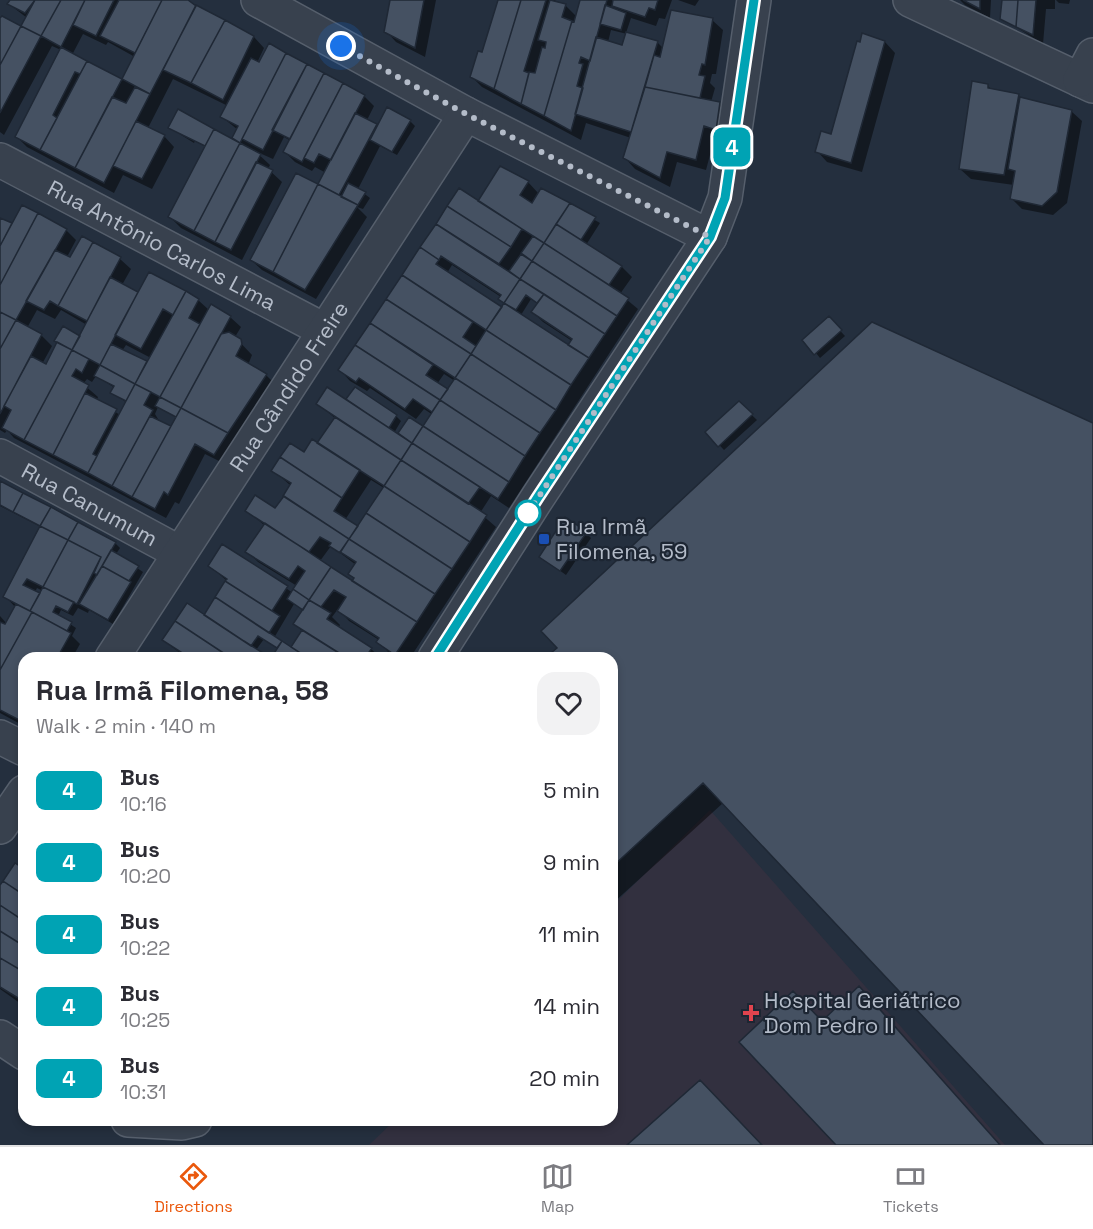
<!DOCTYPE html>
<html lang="en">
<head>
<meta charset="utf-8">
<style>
  body { margin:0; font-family:"Space Grotesk",sans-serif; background:#f2f2f3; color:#2b2b33; height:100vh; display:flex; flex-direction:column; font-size:22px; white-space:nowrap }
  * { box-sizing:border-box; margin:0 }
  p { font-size:20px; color:#7c7c81 }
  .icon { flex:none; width:33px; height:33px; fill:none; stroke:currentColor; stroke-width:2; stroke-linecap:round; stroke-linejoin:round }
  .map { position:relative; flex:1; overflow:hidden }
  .drawer { position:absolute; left:18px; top:652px; width:600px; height:474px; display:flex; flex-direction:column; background:#fff; border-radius:18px; box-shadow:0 3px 9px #0003 }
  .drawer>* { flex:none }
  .badge { padding:0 12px; border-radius:9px; font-size:21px; line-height:39px }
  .you { position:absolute; width:30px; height:30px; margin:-15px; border:4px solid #fff; border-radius:50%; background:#1a73e8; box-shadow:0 0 0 9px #1a73e833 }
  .map>.badge { position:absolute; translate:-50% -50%; box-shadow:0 0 0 3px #fff }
  .round { display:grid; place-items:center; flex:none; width:63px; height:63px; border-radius:18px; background:#f2f2f3 }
  .summary { display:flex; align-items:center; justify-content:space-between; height:102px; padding:0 18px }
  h1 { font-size:28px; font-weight:800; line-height:45px }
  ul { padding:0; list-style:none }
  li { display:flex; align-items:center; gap:18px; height:72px; padding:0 18px }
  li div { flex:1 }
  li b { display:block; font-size:22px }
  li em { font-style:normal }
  li .badge { min-width:66px; font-weight:700; text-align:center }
  .tab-bar { display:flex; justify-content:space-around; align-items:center; height:84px; border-top:2px solid #e1e1e2; background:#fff; font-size:16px; color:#7c7c81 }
  .tab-bar a { display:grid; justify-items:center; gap:3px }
  .tab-bar .current { color:#ea580c }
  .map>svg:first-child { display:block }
  .medical { fill:#32303f }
  .shadow { fill:#0007; fill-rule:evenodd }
  .building { fill:#455162; stroke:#1f2835; stroke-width:1.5 }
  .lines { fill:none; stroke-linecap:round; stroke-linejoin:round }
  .minor-casing { stroke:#565f6c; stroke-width:36 }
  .minor { stroke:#38414e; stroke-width:33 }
  .line-casing { stroke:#fff; stroke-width:14 }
  .line { stroke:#00a3b4; stroke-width:9 }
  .walk { stroke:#b4bcc9; stroke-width:6; stroke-dasharray:0 10.8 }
  .stop-dot { fill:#fff; stroke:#00a3b4; stroke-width:3 }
  .transit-dot { fill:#1a4fb4; stroke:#1d2633; stroke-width:2 }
  .health-dot { fill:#e0444e; stroke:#1d2633; stroke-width:2 }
  .labels { text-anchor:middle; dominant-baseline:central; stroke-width:4.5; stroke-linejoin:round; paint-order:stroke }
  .street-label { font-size:22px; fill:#b4bcc9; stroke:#1d2633 }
  .poi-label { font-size:22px; fill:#b4bcc9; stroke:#1d2633; text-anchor:start }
</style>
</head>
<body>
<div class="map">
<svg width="1093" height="1145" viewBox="0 0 1093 1145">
  <rect width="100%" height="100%" fill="#242f3e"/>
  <!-- medical -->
  <path class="medical" d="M710,810L1005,1145H369L394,1121L612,1120V906Z"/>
  <!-- shadow -->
  <path class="shadow" d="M11,0H184L254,37L264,48L257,63L364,96L374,106L367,120L379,128L388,109L410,121L415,126L397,155L380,146L358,189L370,198L363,209L357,207L367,217L316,299L262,270L251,260L319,186L326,173L315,167L312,171L295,162L285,152L291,141L284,137L273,159L255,151L270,165L268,169L282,182L242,260L181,228L170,217L206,147L195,141L194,143L170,128L179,111L232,140L238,130L222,117L228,106L173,79L148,128L164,136L174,147L152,189L123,175L114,193L27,147L17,137L61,50L52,46L4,135L0,132V19L22,27L27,18L9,4ZM83,34L106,45L108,42L135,57L122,81L72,55Z
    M392,0H436L425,57L396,42L386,31Z
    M499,0H554L565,5L577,17L583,0H672L665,19L659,18L656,26L631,18L626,33L657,42L664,49L712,20L723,30L716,74H712L710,83L715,88L711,102L720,104L730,114L726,139L715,136L706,170L677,162L670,187L635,169L625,158L631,138L586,123L581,140L482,87L472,77L483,54ZM611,30L627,34L623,47L608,42Z
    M678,0H699L695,6Z
    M960,0H991L990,18L965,5Z
    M1003,0H1055V9H1046L1043,44L1002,18Z
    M1056,0H1070L1069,4L1059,3Z
    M885,42L895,53L862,172L827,162L817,151L832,136Z
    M987,85L993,91L1071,111L1082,121L1067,203L1053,215L1022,209L1012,199L1014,185L971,179L960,169Z
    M528,182L539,194L542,190L600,223L586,245L622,267L632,277L620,294L638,309L509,508L491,496L480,513L496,527L410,658H397L388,652L379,640L349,621L338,609L332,617L340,625L338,628L371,649L381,658H273L279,649L264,639L256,650L268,658H179L181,654L164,640L205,617L227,581L210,566L223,546L293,593L297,586L258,562L247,551L265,526L247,510H275L291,486L273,470L318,445L336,419L318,404L354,405L348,399L396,416L401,421L394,433L403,439L400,433L424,428L433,415L424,409L416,419L370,388L367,391L350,381L340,370L459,190L478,203ZM452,265L501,297L505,304L502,309L447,273ZM531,299L538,304L533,312L543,322L572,341L568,347L521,315ZM444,374L455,381L448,391L437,384ZM371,480L384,488L358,528L345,520ZM331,546L356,565L353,583L320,561ZM294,604L304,611L295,624L303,632L297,653L274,638Z
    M0,219L13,225L66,230L76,240L67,257L71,259L82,238L120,259L131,269L122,285L139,294L198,300L209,310L230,317L241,327L235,337L252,355L248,365L266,375L276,385L225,464L205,454L179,504L175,502L166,518L14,438L7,430L5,433L0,430ZM37,310L55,319L61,310L87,325L80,338L47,366L42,364L52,346L42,336L27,328ZM126,345L151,358L148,364L122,351ZM96,376L115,388L112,392L127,403L120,415L97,400L98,397L83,384L87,379L92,382ZM158,407L177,418L171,428L161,424L155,414Z
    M829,319L845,336L820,358L816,353Z
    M739,403L757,420L724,450L707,432Z
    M1093,425V1145H1046L723,803L612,904V658H548L559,648Z
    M0,482L116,544L120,548L116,554L143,572L113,624L89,610L88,613L78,608L73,616L61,610L58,616L76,628L72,636L80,644L72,658H24V726L0,713V616L7,624L16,608L5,596L41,527L0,506ZM37,588L43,591L41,596L35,592Z
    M586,533L591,538L566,575L541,557Z
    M24,870V1006L0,989V888Z
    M859,988L879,1008L1000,1145H838L822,1022Z"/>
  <!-- building -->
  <path class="building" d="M10,0H35L25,13L7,4Z
    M35,0H61L41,36L21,26Z
    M61,0H85L61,47L41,36Z
    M85,0H114L96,36L73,25Z
    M119,0H162L135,53L100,36Z
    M162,0H188L196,6L150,94L122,79Z
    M390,0H424L415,48L384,32Z
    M498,0H521L494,89L470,77L478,51L482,52Z
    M521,0H546L524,71L529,73L521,104L494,89Z
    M550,0L566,4L562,17L572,21L544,116L521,104L529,72L535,73L542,47L545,48L546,42L538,40Z
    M580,0H607L590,61L581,57L579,63L583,64L577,86L583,88L571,131L544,116L572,21L574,22Z
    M613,0H658L655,10L649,8L645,17L612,6Z
    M963,0H980V9Z
    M1002,0H1018L1016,27L1000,19Z
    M1018,0H1036L1033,35L1016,27Z
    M196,5L225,20L191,83L163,70Z
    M605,5L626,13L621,30L600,24Z
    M671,10L713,18L705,65L702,64L699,75L705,76L700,98L645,87L654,55L660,57Z
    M2,16L21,26L0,65V18Z
    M225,20L254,36L223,100L191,83Z
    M21,26L41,36L0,113V65Z
    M626,32L658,41L631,132L575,114L596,37L622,45Z
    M862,33L885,41L851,163L815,152L821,131L831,134L857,41L860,42Z
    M269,43L286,53L240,143L232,138L238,126L220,117L251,58L259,62Z
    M61,47L87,61L80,74L75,72L53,115L57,118L40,150L15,137Z
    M286,53L307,64L263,150L242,139Z
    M87,61L122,79L75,168L40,150Z
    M307,64L324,73L290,139L272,130Z
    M324,73L343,83L302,162L283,152Z
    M972,81L988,84V88L1019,94L1004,175L959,169Z
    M343,83L365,95L331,160L319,154L314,163L304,158Z
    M135,87L150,94L104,183L75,168L112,97L126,103Z
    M645,87L720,102L716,130L704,126L696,160L667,152L660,178L623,158Z
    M1020,97L1072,110L1057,192L1042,206L1010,199L1015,171L1008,169Z
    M387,107L411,120L392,152L370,140Z
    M178,109L214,129L205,146L168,128Z
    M355,113L377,124L339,195L318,184Z
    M136,121L165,135L142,179L113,166Z
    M214,129L240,143L194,231L168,217Z
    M240,143L261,154L215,242L194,231Z
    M256,162L273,170L231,250L215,242Z
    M500,166L529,181L520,195L532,203L541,188L570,203L544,243L478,201Z
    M296,173L318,184L273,272L250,260Z
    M348,183L366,192L358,205L341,197Z
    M318,184L358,205L305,290L273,272Z
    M459,188L522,229L511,247L447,206Z
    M570,203L596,217L581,240L556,224Z
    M22,205L38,213L0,285V246Z
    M447,206L511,247L499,264L436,224Z
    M38,213L67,229L16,320L0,312V285Z
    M0,218L12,223L0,246Z
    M436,224L520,279L504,303L498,299L501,295L441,256L439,260L420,247Z
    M556,224L622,266L609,285L544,243Z
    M82,236L93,242L58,306L50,301L44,310L26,301L55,250L70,257Z
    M533,236L544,243L532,261L521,253Z
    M93,242L121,257L87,321L58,306Z
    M544,243L629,298L617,316L532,261Z
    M420,247L439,260L436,264L502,307L486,330L402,275Z
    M521,254L532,261L520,279L509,271Z
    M532,261L617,316L605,334L520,279Z
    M149,272L186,291L173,315L163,309L141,349L115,335Z
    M402,275L473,322L463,337L476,346L471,354L386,299Z
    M110,277L138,292L100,365L72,350Z
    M520,279L544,294L537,303L526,295L516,310L504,303Z
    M186,291L199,299L189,318L200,324L160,397L135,384Z
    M544,294L605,334L589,358L568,345L572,339L531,312Z
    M386,299L471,354L455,378L370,323Z
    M504,303L589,358L571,385L486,330Z
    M211,304L231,316L181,408L160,397Z
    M0,312L16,320L0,349Z
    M829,316L842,330L814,355L802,340Z
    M16,320L42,334L0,414V349Z
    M872,322L1093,423V1145H1044L703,783L612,867V658H545L557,648L541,631Z
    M370,323L433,365L426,375L448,389L440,400L355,345Z
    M63,326L80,336L72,350L54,341Z
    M486,330L571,385L556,410L471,354Z
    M229,332L241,339L242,344L236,356L267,374L228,433L181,408L221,334Z
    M57,342L72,350L24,440L2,428L11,410L4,406L31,356L46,364Z
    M111,344L147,361L135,384L100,365Z
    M355,345L440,400L432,412L413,399L405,409L359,378L356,382L338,370Z
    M72,350L89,359L82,373L76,369L72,376L89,385L53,455L24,440Z
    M471,354L556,410L540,433L455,378Z
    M100,365L135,384L126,401L110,393L114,386L94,376Z
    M455,378L540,433L525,456L440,400Z
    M135,384L151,392L144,405L153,410L112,486L88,473Z
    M327,387L412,443L401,460L316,404Z
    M355,387L397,415L389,428L346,399Z
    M85,393L117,409L93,454L97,456L88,473L53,455Z
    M160,397L181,408L176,417L155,406Z
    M440,400L525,456L509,482L423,426Z
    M739,401L753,414L718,447L705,432Z
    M181,408L228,433L214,455L195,444L168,495L164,492L155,509L132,497Z
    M150,416L171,426L132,497L112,486Z
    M335,417L401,460L384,486L317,443Z
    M409,417L423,426L412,443L398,433Z
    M423,426L509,482L498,499L412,443Z
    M312,439L360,470L342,498L280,457L290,443L304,452Z
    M412,443L480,487L468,504L401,460Z
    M280,457L342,498L334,511L358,526L349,539L283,496L291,483L271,471Z
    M401,460L487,515L470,542L384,486Z
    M0,481L23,493L13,512L0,505Z
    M384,486L470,542L452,569L366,513Z
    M23,493L51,507L40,526L13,512Z
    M255,495L275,508L284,496L349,539L340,553L329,546L331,543L320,537L309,552L245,511Z
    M51,507L78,522L68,540L40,526Z
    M366,513L452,569L435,594L349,539Z
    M565,517L587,532L560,571L539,557Z
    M78,522L116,542L97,575L94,573L101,557L68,540Z
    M265,523L331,567L309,600L293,589L305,571L298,566L289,579L245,552Z
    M40,526L68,540L43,587L27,579L23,585L40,593L30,611L3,597Z
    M349,539L435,594L417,622L352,581L354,578L348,574L356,562L340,552Z
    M68,540L101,557L77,604L43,587Z
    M222,544L288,586L272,611L225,581L227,579L208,566Z
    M111,550L139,566L129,581L102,566Z
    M102,566L131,582L108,620L79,604Z
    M331,567L417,622L395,655L376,642L379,638L337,611L346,597L334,590L321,607L309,600Z
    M225,581L280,616L269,633L215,597Z
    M43,587L74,602L68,612L56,606L53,612L72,622L67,631L30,611Z
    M293,589L309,600L303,610L287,599Z
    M215,597L282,641L277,648L258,636L251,646L204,615Z
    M309,600L331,613L327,619L372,648L365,658H347L293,624Z
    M187,603L244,641L271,658H231L175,621Z
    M16,604L32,612L0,670V622L5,624Z
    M32,612L71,633L57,658H24V715L21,721L0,710V670Z
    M175,621L231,658H190L162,640Z
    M302,630L342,655L347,658H308L291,647Z
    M282,641L291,647L308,658H271Z
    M15,863L24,869V895L3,881Z
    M3,881L24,895V921L0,905V885Z
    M0,905L24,921V946L0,931Z
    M0,931L24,946V972L0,958Z
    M0,958L24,972V990L18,998L0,987Z
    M859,986L936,1073L1000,1145H836L739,1042L793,991L822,1021Z
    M700,1080L762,1145H627Z"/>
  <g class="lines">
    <!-- minor casing -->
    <g class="minor-casing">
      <g id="minor">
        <path d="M258,0L466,114L710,237"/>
        <path d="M910,0L1093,86"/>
        <path d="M1080,80L1093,55"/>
        <path id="s1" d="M0,160L324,330"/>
        <path id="s2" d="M0,456L180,553"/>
        <path id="s3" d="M112,658L466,114"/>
        <path d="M435,658L538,497L710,237L725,198L754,0"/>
        <path d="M0,737L24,749"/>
        <path d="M0,827L24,792"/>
        <path d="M0,1037L24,1053"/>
        <path d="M128,1120L182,1123L195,1120"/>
      </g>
    </g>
    <!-- minor -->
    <use href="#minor" class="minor"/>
  </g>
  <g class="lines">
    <!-- line casing -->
    <g class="line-casing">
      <path id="line" d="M435,658L538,497L710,237L725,198L754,0"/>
    </g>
    <!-- line -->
    <use href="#line" class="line"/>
    <!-- walk -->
    <path class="walk" d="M341,46L466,114L710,237L528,513"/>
  </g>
  <!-- markers -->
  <circle class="stop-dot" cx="528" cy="513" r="12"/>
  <rect class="transit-dot" x="538" y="533" width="12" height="12" rx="3"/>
  <path class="health-dot" d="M748 1004h6v6h6v6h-6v6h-6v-6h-6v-6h6z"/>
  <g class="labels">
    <!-- street labels -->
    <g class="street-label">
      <text stroke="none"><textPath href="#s1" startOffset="183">Rua Antônio Carlos Lima</textPath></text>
      <text stroke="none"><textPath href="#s3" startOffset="324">Rua Cândido Freire</textPath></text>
      <text stroke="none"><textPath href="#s2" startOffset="102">Rua Canumum</textPath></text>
    </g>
    <!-- poi labels -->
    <g class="poi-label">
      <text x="556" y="526">Rua Irmã<tspan x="556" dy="25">Filomena, 59</tspan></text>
      <text x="764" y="1000">Hospital Geriátrico<tspan x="764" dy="25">Dom Pedro II</tspan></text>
    </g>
  </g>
</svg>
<div class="you" style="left:341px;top:46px"></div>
<b class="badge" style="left:732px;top:147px;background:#00a3b4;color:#fff">4</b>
<section class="drawer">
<div class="summary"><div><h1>Rua Irmã Filomena, 58</h1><p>Walk · 2 min · 140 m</p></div><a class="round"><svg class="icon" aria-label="heart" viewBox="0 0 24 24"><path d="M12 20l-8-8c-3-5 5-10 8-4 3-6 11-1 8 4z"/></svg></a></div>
<ul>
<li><span class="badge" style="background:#00a3b4;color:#fff">4</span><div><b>Bus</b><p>10:16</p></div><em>5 min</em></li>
<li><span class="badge" style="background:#00a3b4;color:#fff">4</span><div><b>Bus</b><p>10:20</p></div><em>9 min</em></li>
<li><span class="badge" style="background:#00a3b4;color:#fff">4</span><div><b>Bus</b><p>10:22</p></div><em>11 min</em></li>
<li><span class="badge" style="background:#00a3b4;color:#fff">4</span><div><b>Bus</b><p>10:25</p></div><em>14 min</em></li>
<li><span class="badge" style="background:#00a3b4;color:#fff">4</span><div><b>Bus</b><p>10:31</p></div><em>20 min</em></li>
</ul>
</section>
</div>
<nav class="tab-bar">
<a class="current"><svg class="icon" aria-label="directions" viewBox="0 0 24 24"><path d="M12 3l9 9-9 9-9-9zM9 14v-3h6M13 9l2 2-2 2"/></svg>Directions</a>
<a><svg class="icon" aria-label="map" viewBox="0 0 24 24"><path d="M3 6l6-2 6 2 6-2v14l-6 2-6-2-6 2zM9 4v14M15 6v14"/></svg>Map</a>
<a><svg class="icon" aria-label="tickets" viewBox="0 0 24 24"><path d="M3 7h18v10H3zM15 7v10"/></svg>Tickets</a>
</nav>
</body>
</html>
